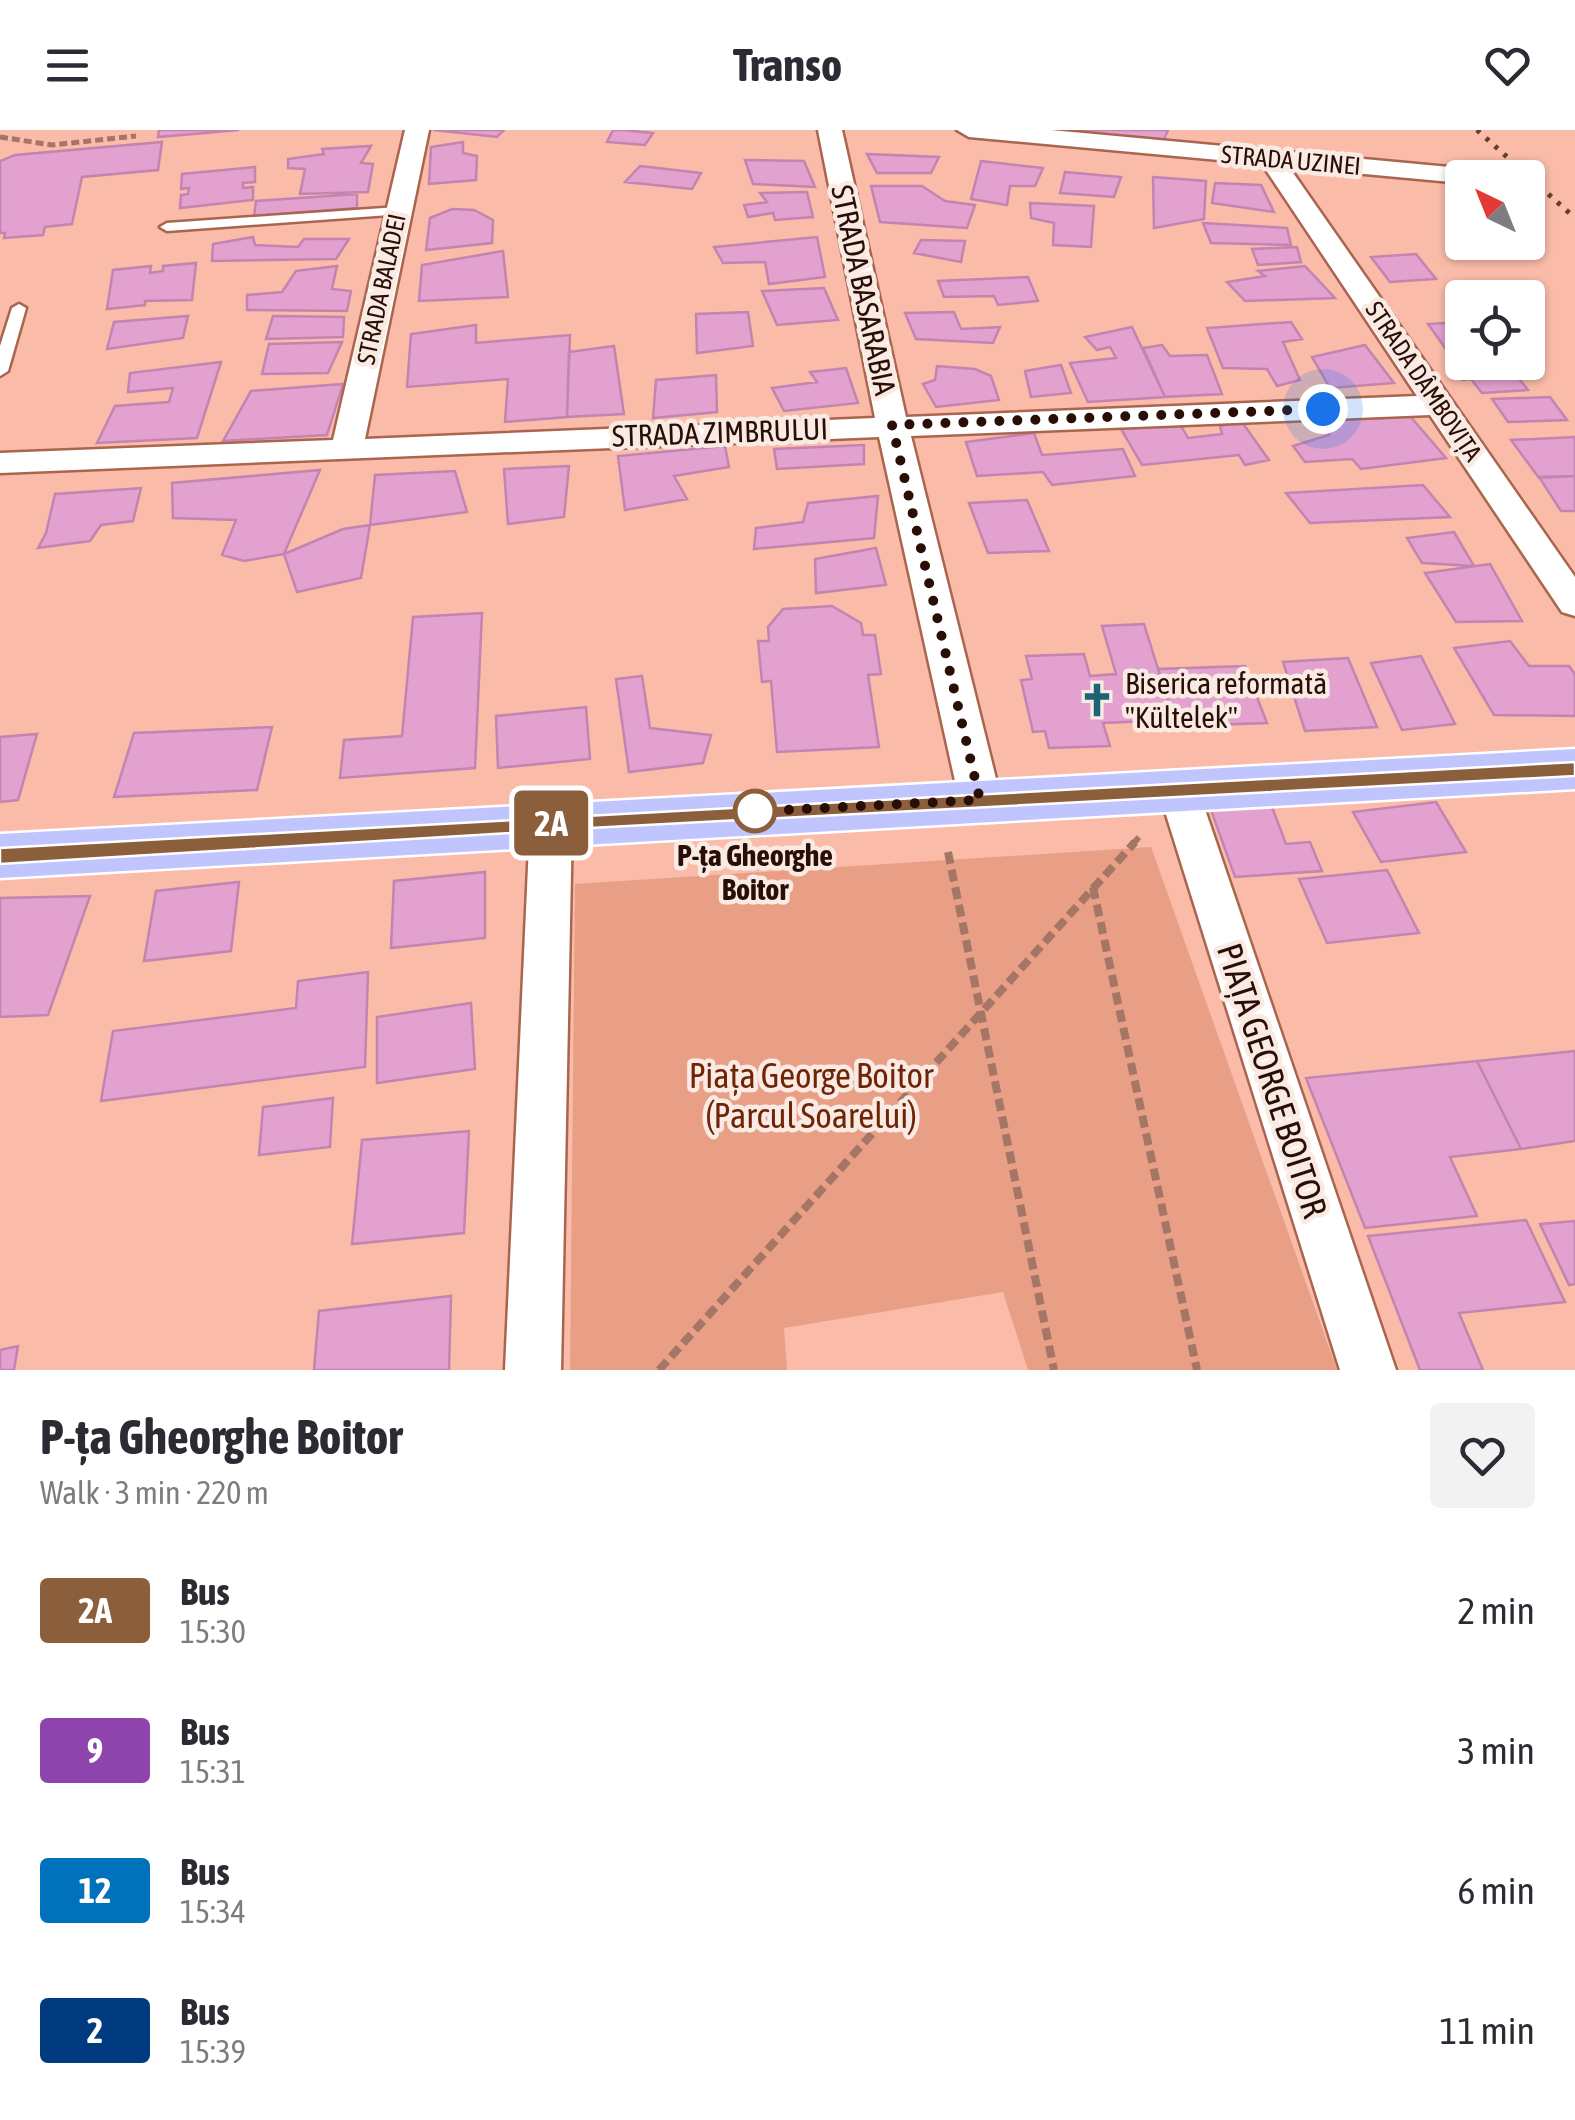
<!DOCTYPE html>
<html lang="en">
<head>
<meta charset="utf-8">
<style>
  body { margin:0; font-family:"Asap Condensed",sans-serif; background:#f2f2f3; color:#2b2b33; height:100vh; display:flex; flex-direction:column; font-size:38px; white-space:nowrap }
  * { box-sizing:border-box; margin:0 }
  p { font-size:32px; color:#7c7c81 }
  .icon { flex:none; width:55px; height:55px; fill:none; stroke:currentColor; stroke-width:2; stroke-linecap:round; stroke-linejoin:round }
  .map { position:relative; height:1240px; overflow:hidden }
  .sheet { display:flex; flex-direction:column; background:#fff; flex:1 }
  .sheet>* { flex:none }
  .badge { padding:0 20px; border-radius:8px; font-size:35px; line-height:65px }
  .needle { width:65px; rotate:317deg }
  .controls { position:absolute; left:1445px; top:30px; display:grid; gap:20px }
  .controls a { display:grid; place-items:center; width:100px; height:100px; border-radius:10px; background:#fff; box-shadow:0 2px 8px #0004; font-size:50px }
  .you { position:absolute; width:50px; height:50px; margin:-25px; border:8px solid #fff; border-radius:50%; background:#1a73e8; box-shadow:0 0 0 15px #1a73e833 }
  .map>.badge { position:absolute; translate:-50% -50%; box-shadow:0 0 0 5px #fff }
  .round { display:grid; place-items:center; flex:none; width:105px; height:105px; border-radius:10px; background:#f2f2f3 }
  .summary { display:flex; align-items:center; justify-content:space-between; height:170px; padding:0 40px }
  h1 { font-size:48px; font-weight:700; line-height:75px }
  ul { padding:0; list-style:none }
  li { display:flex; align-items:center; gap:30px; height:140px; padding:0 40px }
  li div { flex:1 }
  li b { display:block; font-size:38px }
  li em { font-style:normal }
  li .badge { min-width:110px; font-weight:700; text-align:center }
  header { display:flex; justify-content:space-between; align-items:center; height:130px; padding:0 40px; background:#fff; font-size:45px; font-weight:700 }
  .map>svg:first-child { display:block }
  .green { fill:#e99e86 }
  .building { fill:#e2a1ce; stroke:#c384b0; stroke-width:2.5 }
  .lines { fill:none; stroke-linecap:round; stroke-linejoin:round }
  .service-casing { stroke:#aa654e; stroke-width:5 }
  .minor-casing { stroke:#aa654e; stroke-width:5 }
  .primary-casing { stroke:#fff; stroke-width:5 }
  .path-far2 { stroke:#a57566; stroke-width:5; stroke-dasharray:8 4; stroke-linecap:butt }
  .path-far1 { stroke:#a57566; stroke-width:6; stroke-dasharray:9 5; stroke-linecap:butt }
  .path { stroke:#a57566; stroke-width:8; stroke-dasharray:12 6; stroke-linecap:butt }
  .service { fill:#fff; fill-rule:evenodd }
  .minor { fill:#fff; fill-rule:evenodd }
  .primary { fill:#c0c5fd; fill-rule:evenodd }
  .rail { stroke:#633e33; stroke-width:5; stroke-dasharray:4 8; stroke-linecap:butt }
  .line { fill:#8b5e3c; stroke:#fff; stroke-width:2.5 }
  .walk { stroke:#290e06; stroke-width:10; stroke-dasharray:0 18 }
  .stop-dot { fill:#fff; stroke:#8b5e3c; stroke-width:5 }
  .labels { text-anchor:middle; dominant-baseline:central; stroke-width:9; stroke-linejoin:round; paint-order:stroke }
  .far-street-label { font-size:25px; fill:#290e06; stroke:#faeae4 }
  .street-label { font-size:30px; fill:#290e06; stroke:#faeae4 }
  .poi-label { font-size:30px; fill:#290e06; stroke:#faeae4; text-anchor:start }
  .stop-label { font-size:30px; font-weight:bold; fill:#290e06; stroke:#faeae4 }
  .near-park-label { font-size:35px; fill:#6f2406; stroke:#faeae4 }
  .near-street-label { font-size:35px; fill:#290e06; stroke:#faeae4 }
</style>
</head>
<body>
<header><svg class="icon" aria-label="menu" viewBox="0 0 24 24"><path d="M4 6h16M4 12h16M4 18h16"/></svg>Transo<svg class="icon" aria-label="heart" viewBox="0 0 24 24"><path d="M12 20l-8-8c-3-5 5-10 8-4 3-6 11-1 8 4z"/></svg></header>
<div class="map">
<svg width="1575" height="1240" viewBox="0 0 1575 1240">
  <rect width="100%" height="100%" fill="#fabca8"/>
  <!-- green -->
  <path class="green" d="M1151,717L1337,1240H1028L1003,1162L784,1198L787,1240H570L575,754Z"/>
  <!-- building -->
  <path class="building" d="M159,0H239L158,7Z
    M433,0H504L497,7Z
    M613,0H623L653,3L645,15L607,12Z
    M1036,0H1168L1163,12Z
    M162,12L158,40L82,47L72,94L45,97L43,105L4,108L5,103H0V31L15,25Z
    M463,12V23L477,26L476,50L429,54L431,17Z
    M371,16L361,33L373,34L368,62L300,64L305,39L288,38V29L324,24L322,19Z
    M867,24L939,27L931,43H877Z
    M745,30L804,31L815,57L753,54Z
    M981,31L1043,38L1035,56H1010L1007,75L971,69Z
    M640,36L701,43L692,59L625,52Z
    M255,37V52L243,53V58L253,57V70L180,78L181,65L188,64L189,58L181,59L182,44Z
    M1065,42L1121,47L1114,67L1060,63Z
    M1153,47L1206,51L1204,89L1154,98Z
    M1215,53L1261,55L1274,82L1212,73Z
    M871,56H922L945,71L975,75L967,98L880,92Z
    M807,62L813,87L775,90L773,83L748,87L744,75L767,72L760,63Z
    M357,64V78L254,86L256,71Z
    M1030,73L1094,76L1091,117L1053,115L1054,93L1031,88Z
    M452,79L474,80L493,90L492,113L426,120L430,88Z
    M1203,93L1287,98L1291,115L1211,113Z
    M253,107L255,115L298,117L304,109H349L336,129L212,131L213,114Z
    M817,107L825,147L769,154L765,132L723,133L714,117Z
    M921,110L965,111L961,132L914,123Z
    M1297,117L1301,132L1258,135L1252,119Z
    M503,121L508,167L419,171L422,135Z
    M1416,124L1436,149L1390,152L1371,127Z
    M196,133L192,170L145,171V175L107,179L113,140L151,136L150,143L163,141V136Z
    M337,136L332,159L351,161L347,181L247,180V165L282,162L296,141Z
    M1305,136L1335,168L1245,171L1227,152L1265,146L1258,141Z
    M1028,147L1038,171L998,175L994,166L944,167L938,151Z
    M824,158L838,190L777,195L762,161Z
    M748,182L753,216L697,223L696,184Z
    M954,182L961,199L1000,197L993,213L916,209L905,183Z
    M188,186L183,208L107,219L114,192Z
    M273,186L344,187L343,207L266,209Z
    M1291,192L1302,209L1283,212L1300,250L1277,256L1267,239L1223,238L1207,198Z
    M1462,192V221L1448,222L1428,194Z
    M476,195V213L570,205L567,287L505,292L508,249L407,257L411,204Z
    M1132,197L1165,267L1088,272L1070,233L1116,228L1110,217L1097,220L1085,207Z
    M342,212L328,243L262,244L269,214Z
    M1162,215L1170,226L1207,225L1222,264L1165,267L1143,218Z
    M1365,215L1394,253L1330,258L1312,227Z
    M614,216L624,284L567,287L569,222Z
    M221,232L197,308L97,313L115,276L169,272L173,258L128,262L130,243Z
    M1506,232L1528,260L1482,263L1471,249L1463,250L1455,239H1463L1459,234Z
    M1061,235L1071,263L1031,267L1025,241Z
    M937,236L975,239L991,246L999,270L936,277L923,254L935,250Z
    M846,238L858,273L784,281L772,258L817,252L810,242Z
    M716,245L717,282L653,288L656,250Z
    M343,254L327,305L223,311L251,261Z
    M1550,267L1567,290L1508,292L1492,269Z
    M1410,286L1446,328L1361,339L1352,329L1305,332L1293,316L1329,305L1336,287Z
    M1242,292L1269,330L1245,335L1239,325L1142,335L1121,299L1180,294L1188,308L1222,304L1220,296Z
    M1034,303L1042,325L1123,319L1135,346L1052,355L1043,342L977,346L966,312Z
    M1575,307V346L1539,348L1511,310Z
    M864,315V334L777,339L774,319Z
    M725,316L729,337L674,346L687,369L625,380L618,326Z
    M569,336L564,387L508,394L504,339Z
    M320,340L284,424L244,431L222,425L236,390L173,388L172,353Z
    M455,341L467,382L370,395L375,345Z
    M1575,346V381H1561L1539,347Z
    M1423,355L1450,387L1310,393L1286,363Z
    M141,358L133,391L101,395L90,411L38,418L46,403L55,364Z
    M878,366L874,408L754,419L756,398L803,392L808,373Z
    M1027,370L1049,421L988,423L969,373Z
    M370,395L361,448L297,462L284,424L343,399Z
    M1454,402L1474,436L1422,433L1407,408Z
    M876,418L886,455L816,463L815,429Z
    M1490,434L1522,491L1456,492L1425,443Z
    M832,476L861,493L863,505H875L881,544L868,545L879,617L777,622L771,551L762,552L758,511H769L768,497L783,479Z
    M482,483L475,638L340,648L344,610L402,606L413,487Z
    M1144,494L1174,590L1103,593L1110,616L1049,618L1045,601L1033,602L1021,550L1032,549L1026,526L1084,524L1090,546L1116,544L1102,496Z
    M1510,511L1529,536H1569L1575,544V586L1494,585L1454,518Z
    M1421,526L1455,594L1402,600L1371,533Z
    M1348,528L1377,597L1305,601L1283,532Z
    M1245,536L1267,593L1181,596L1174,590L1158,539Z
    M642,546L650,598L711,605L703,633L629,642L616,549Z
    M586,577L590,629L498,638L496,586Z
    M272,597L257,660L114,667L134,603Z
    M37,604L18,670L0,672V607Z
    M1436,672L1466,722L1381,732L1353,682Z
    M1272,677L1286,714L1310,712L1322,741L1235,747L1211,680Z
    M1387,740L1419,803L1327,813L1299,749Z
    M485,742V808L391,818L394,751Z
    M239,752L231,821L144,831L156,761Z
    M90,766L48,885L0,887V768Z
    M368,842L365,937L101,971L113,901L296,878L298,851Z
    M471,873L475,939L377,953V887Z
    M1575,921V1011L1521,1019L1477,931Z
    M1477,931L1521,1019L1450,1027L1477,1086L1365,1098L1306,948Z
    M333,968L330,1017L259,1025L263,977Z
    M469,1001L464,1103L352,1114L362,1010Z
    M1526,1090L1565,1172L1459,1183L1483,1240H1420L1368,1106Z
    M1575,1091V1154L1569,1155L1540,1094Z
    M451,1166L449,1240H314L319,1181Z
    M18,1216L14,1240H0V1220Z"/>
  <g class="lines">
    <!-- service casing -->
    <g class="service-casing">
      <path id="service" d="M398,77L405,81L403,84L167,101L160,97L167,93Z
        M19,174L26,178L8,241L0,246V216L12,178Z"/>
    </g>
    <!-- minor casing -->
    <g class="minor-casing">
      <path id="minor" d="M405,0H429L365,309L875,288L818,0H842L906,287L1417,266L1262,34L969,7L957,0H1051L1503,42L1507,48H1462V53L1289,37L1575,447V486L1562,482L1430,285L911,306L1001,669L995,680L980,684L965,680L959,669L879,307L0,343V323L333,310Z
        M1178,644L1192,649L1198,659L1396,1240H1340L1158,659L1164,649Z
        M551,678L566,682L572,693L561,1240H505L530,693L536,682Z"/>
    </g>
    <!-- primary casing -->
    <g class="primary-casing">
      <path id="primary" d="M1575,619V659L0,748V704Z"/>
    </g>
    <!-- path-far2 -->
    <path class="path-far2" d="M0,7L52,15L136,6"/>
    <!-- path-far1 -->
    <path class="path-far1" d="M1133,714L1139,707"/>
    <!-- path -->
    <path class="path" d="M948,722L1054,1240
      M1093,757L1197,1240
      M659,1240L1135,712"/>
    <!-- service -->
    <use href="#service" class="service"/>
    <!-- minor -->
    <use href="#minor" class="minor"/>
    <!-- primary -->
    <use href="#primary" class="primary"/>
    <!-- rail -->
    <path class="rail" d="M1477,0L1575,88"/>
  </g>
  <!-- line -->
  <path class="line" d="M1575,632V646L590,698L0,734V718Z"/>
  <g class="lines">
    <!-- walk -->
    <path class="walk" d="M755,681L745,682L980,670L892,295L1323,279"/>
  </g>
  <!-- icons -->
  <defs>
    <g id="church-bare" transform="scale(2.7)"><path d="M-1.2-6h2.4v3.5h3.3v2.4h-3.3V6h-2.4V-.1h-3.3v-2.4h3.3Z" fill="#1e6374" stroke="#faeae4" stroke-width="2.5" paint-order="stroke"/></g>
  </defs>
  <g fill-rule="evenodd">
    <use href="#church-bare" x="1097" y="570"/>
  </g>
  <!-- markers -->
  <circle class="stop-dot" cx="755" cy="681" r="20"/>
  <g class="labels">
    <!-- far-street labels -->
    <g class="far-street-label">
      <text transform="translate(1291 30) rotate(5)">STRADA UZINEI</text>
      <text transform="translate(381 159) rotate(-78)">STRADA BALADEI</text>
      <text transform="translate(1424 251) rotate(56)">STRADA DÂMBOVIȚA</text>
    </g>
    <!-- street labels -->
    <g class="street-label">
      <text transform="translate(864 160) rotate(78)">STRADA BASARABIA</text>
      <text transform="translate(720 302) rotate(-2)">STRADA ZIMBRULUI</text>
    </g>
    <!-- poi labels -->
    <g class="poi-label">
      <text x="1125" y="553">Biserica reformată<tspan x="1125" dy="34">"Kültelek"</tspan></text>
    </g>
    <!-- stop labels -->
    <g class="stop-label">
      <text x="755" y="725">P-ța Gheorghe<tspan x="755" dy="34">Boitor</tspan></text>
    </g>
    <!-- near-park labels -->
    <g class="near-park-label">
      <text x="811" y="945">Piața George Boitor<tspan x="811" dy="40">(Parcul Soarelui)</tspan></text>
    </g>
    <!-- near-street labels -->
    <g class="near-street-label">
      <text transform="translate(1273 950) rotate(72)">PIAȚA GEORGE BOITOR</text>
    </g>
  </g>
</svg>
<div class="controls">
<a><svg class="needle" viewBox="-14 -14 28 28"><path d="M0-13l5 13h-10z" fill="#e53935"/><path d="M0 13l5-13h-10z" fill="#7c7c81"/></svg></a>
<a><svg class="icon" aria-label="locate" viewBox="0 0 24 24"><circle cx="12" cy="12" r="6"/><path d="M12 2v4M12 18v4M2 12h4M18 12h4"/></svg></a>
</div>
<div class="you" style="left:1323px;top:279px"></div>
<b class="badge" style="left:551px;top:693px;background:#8b5e3c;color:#fff">2A</b>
</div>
<section class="sheet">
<div class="summary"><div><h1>P-ța Gheorghe Boitor</h1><p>Walk · 3 min · 220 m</p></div><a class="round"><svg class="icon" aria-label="heart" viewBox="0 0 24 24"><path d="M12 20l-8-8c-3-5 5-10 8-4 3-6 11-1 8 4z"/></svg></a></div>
<ul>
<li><span class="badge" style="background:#8b5e3c;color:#fff">2A</span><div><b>Bus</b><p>15:30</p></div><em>2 min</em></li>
<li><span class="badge" style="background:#8e44ad;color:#fff">9</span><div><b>Bus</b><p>15:31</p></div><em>3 min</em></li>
<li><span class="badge" style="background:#0072bc;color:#fff">12</span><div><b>Bus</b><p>15:34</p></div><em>6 min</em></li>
<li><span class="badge" style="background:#003b80;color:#fff">2</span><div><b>Bus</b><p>15:39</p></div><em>11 min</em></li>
</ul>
</section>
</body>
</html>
